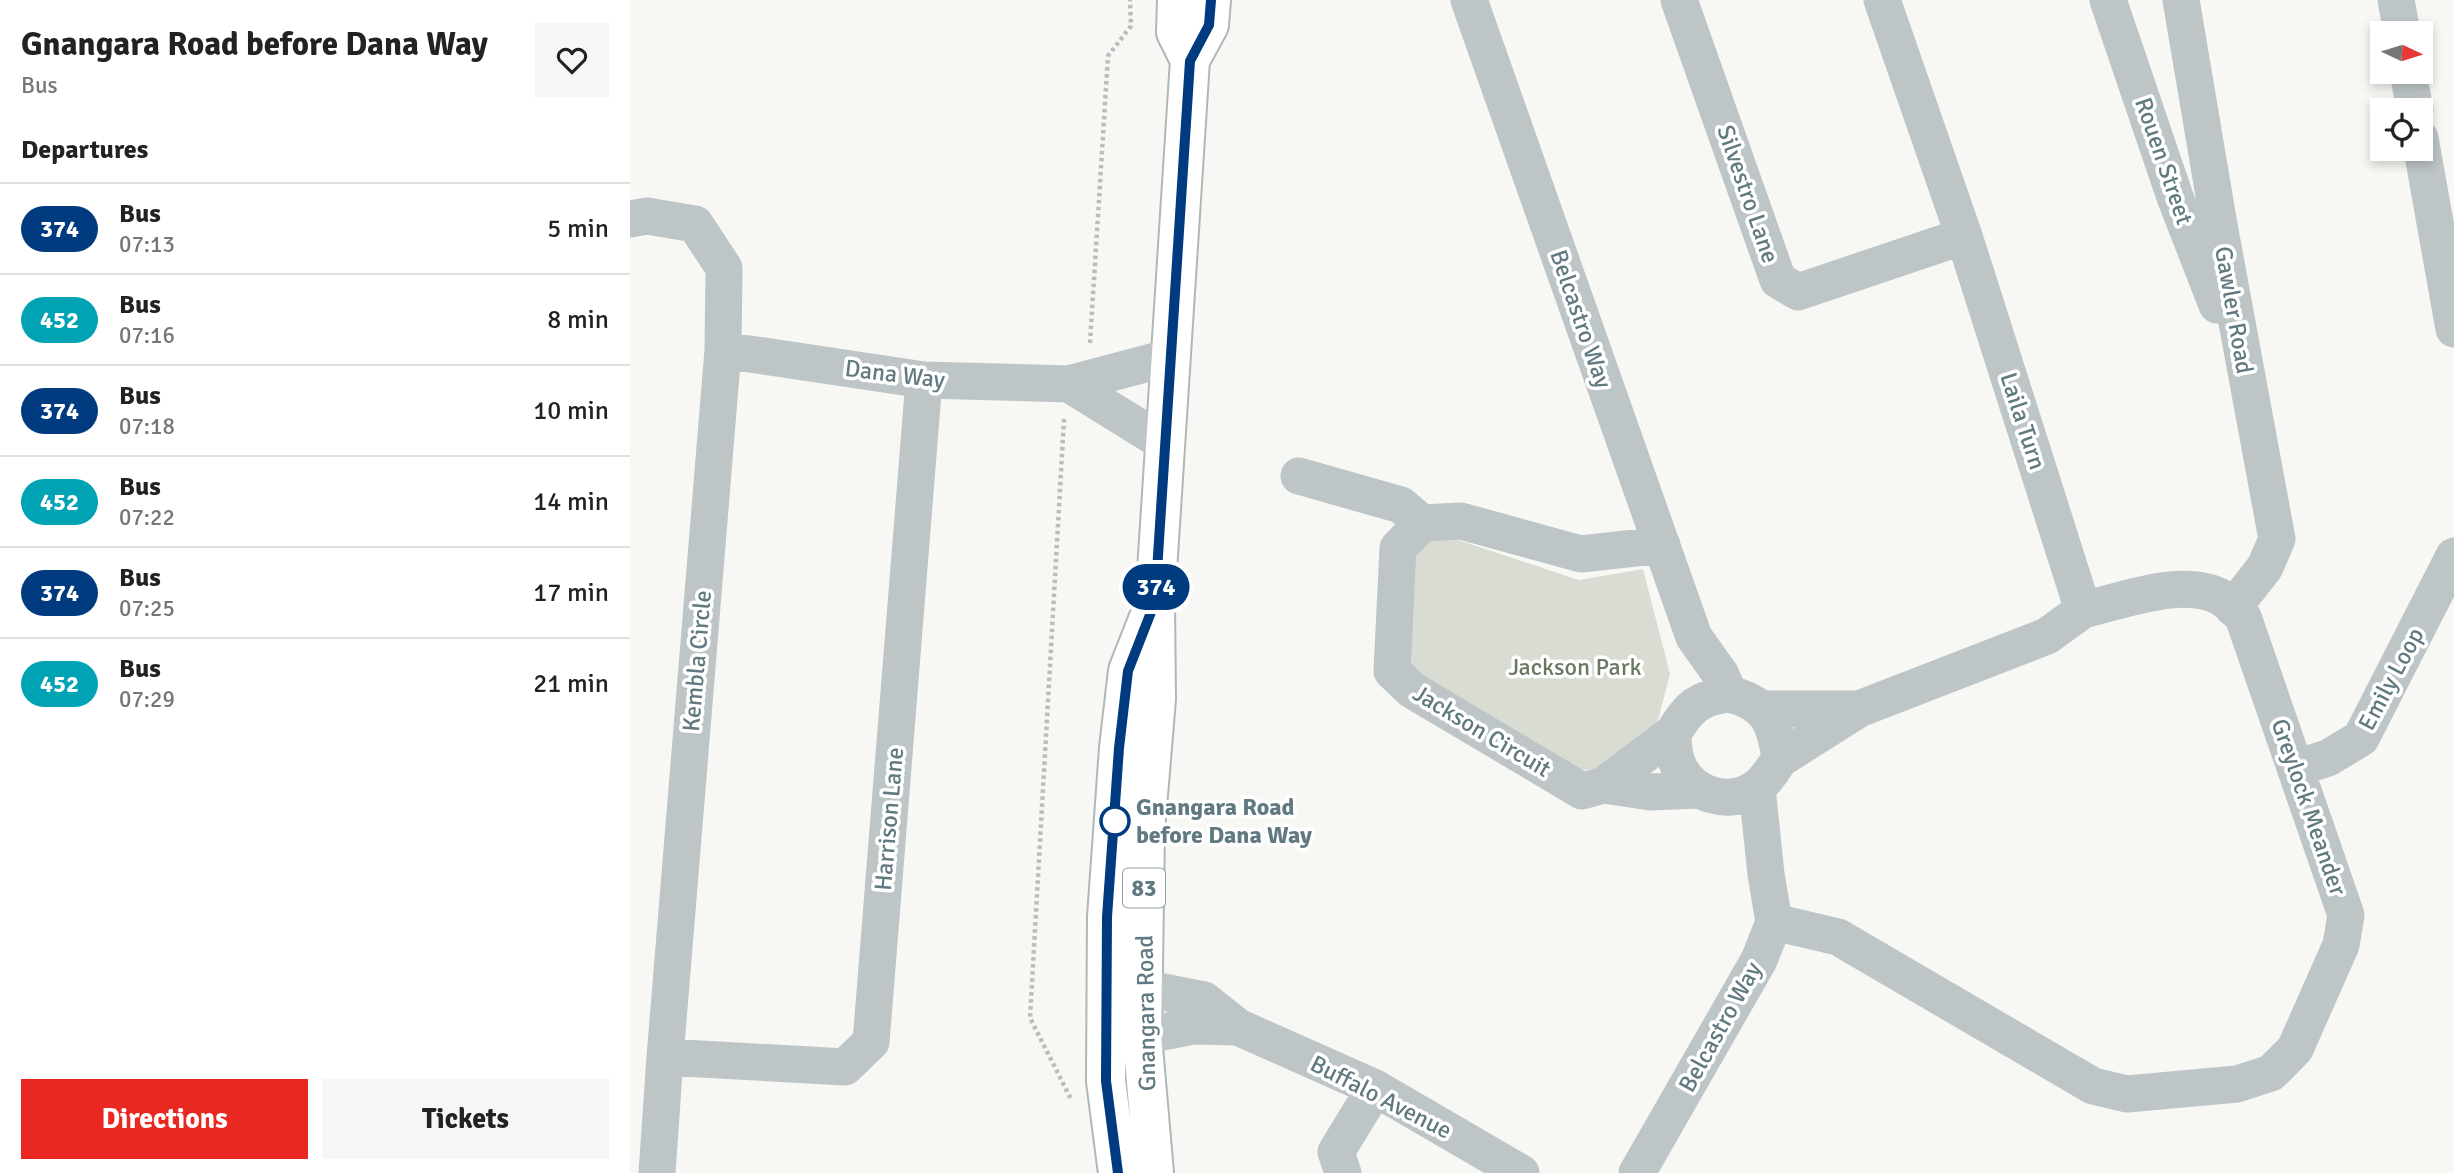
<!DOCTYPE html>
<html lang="en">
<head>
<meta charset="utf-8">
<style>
  body { margin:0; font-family:Signika,sans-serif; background:#f6f6f6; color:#222; height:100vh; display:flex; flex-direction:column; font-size:26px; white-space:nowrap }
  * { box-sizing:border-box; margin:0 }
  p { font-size:23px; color:#767676 }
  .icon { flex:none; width:38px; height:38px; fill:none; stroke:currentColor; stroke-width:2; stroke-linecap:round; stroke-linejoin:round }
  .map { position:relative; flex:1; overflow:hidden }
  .side { display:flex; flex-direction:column; background:#fff; width:630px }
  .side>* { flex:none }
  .badge { padding:0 14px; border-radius:23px; font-size:24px; line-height:46px }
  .needle { width:46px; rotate:94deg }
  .controls { position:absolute; left:1740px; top:21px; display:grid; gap:14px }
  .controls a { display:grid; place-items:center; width:63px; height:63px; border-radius:0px; background:#fff; box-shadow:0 4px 10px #0003; font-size:35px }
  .map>.badge { position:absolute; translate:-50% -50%; box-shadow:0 0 0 4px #fff }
  h2 { padding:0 21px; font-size:26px; line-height:63px }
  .round { display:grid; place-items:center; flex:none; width:74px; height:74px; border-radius:0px; background:#f6f6f6 }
  .overview { display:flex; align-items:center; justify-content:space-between; height:119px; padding:0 21px }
  h1 { font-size:33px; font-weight:700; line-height:52px }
  .action { display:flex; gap:14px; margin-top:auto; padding:14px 21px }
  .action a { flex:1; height:80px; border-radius:0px; background:#e92822; color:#fff; font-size:28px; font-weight:700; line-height:80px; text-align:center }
  .action a+a { background:#f6f6f6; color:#222 }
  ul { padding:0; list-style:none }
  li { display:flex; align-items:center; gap:21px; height:91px; padding:0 21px; border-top:2px solid #e0e0e0 }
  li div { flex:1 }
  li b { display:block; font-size:26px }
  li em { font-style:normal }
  li .badge { min-width:77px; font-weight:700; text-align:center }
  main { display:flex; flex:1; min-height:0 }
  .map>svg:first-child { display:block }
  .green { fill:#d8dcd3 }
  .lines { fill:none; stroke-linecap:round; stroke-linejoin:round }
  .primary-casing { stroke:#afb7ba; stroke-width:42 }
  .path { stroke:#b8bdbf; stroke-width:4.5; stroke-dasharray:3.5 3.5; stroke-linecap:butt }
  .street { stroke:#bec5c7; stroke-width:37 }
  .primary { stroke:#fff; stroke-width:38 }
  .line-casing { stroke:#fff; stroke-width:16 }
  .line { stroke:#003b80; stroke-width:10 }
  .stop-dot { fill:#fff; stroke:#003b80; stroke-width:3.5 }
  .labels { text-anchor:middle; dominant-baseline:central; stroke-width:7; stroke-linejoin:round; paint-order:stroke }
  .shield { fill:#fff; stroke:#90a1a6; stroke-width:2 }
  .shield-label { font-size:23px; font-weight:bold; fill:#617980 }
  .street-label { font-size:24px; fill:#617980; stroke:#fff }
  .park-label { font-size:24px; fill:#697860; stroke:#fff }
  .stop-label { font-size:24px; font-weight:bold; fill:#617980; stroke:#fff; text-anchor:start }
</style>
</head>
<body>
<main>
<section class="side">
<div class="overview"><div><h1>Gnangara Road before Dana Way</h1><p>Bus</p></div><a class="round"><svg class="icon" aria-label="heart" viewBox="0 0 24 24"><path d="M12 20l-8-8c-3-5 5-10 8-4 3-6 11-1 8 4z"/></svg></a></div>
<h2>Departures</h2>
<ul>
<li><span class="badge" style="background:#003b80;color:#fff">374</span><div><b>Bus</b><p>07:13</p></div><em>5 min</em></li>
<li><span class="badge" style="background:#00a3b4;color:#fff">452</span><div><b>Bus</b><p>07:16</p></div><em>8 min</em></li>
<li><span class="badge" style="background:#003b80;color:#fff">374</span><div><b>Bus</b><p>07:18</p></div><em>10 min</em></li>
<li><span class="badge" style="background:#00a3b4;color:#fff">452</span><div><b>Bus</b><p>07:22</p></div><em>14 min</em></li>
<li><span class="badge" style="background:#003b80;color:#fff">374</span><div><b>Bus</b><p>07:25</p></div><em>17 min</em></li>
<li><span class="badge" style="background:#00a3b4;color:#fff">452</span><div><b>Bus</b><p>07:29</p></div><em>21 min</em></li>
</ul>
<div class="action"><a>Directions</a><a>Tickets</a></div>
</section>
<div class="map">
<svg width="1824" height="1173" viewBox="0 0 1824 1173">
  <rect width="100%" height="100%" fill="#f7f7f4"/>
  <!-- green -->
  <path class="green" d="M799,536L828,540L949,580L1013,569L1040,674L1027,724L966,769L951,770L773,665L781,553Z"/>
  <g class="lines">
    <!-- primary casing -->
    <g class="primary-casing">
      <path id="primary" d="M547,0L546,32L560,60
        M488,1173L476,1081L477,917L489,748L498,671L518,620
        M524,1173L512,1036L515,831L526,699L525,602L560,60L579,25L581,0"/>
    </g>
    <!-- path -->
    <path class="path" d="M460,343L478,56L501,26L500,0
      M434,419L400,1018L441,1099"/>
    <!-- street -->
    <path class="street" d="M839,0L1064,637L1091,675L1099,694
      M1049,0L1148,280L1168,292L1334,236
      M1478,0L1545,197L1587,305
      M1551,0L1589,225L1647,539L1635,567L1603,608
      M1766,0L1772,33
      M1778,72L1785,110
      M1790,138L1824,329
      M0,219L17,216L65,224L94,268L93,350L35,1057L27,1173
      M93,350L294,380L439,384L541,357
      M439,384L536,444
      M669,476L771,505L792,523
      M1032,545L951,554L831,521L792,523L768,548L762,671L782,690L952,791L974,785L1043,733
      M1099,694C1137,703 1145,722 1150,759C1143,769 1136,781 1126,788C1099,807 1061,795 1048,765C1044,756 1043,743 1043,733C1059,707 1068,698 1099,694Z
      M1132,709H1229
      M1150,759L1229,709L1417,636L1453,610L1334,236L1252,0
      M1666,768L1698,758L1731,738L1824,556
      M974,785L1020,792L1069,790
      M1144,922L1208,937L1463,1086L1497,1094L1607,1084L1641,1073L1665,1049L1711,945L1716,915L1613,617C1607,611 1600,603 1592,598C1556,576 1491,601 1453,610
      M484,990L513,988L574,1000L608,1027L745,1088L891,1173
      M481,1038L512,1036L563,1026L608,1027
      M35,1057L215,1067L241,1042L294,380
      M713,1173L706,1152L745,1088
      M1007,1173L1129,960L1144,922L1136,874L1127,788"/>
    <!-- primary -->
    <use href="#primary" class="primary"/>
  </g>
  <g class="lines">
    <!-- line casing -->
    <g class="line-casing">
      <path id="line" d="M488,1173L476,1081L477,917L489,748L498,671L525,602L560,61L579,25L581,0"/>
    </g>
    <!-- line -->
    <use href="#line" class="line"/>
  </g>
  <!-- markers -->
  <circle class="stop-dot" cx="485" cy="821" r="14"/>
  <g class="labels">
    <!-- shield labels -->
    <rect class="shield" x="493" y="868.5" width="42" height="39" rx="5"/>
    <g class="shield-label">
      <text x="514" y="888">83</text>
    </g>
    <!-- street labels -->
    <g class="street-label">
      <text transform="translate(1534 161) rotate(71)">Rouen Street</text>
      <text transform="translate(1118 194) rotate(71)">Silvestro Lane</text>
      <text transform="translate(1604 310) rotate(80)">Gawler Road</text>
      <text transform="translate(951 319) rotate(71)">Belcastro Way</text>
      <text transform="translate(265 374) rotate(7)">Dana Way</text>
      <text transform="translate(1393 421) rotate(72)">Laila Turn</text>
      <text transform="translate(67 661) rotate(-85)">Kembla Circle</text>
      <text transform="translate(1761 679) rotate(-62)">Emily Loop</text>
      <text transform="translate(852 731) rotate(31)">Jackson Circuit</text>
      <text transform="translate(1679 807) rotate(71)">Greylock Meander</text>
      <text transform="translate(259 819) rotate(-85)">Harrison Lane</text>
      <text transform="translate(516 1013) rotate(-91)">Gnangara Road</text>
      <text transform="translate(1090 1027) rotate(-61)">Belcastro Way</text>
      <text transform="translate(751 1097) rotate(27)">Buffalo Avenue</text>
    </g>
    <!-- park labels -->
    <g class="park-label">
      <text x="945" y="667">Jackson Park</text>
    </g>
    <!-- stop labels -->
    <g class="stop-label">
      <text x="506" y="807">Gnangara Road<tspan x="506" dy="28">before Dana Way</tspan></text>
    </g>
  </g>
</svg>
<div class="controls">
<a><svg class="needle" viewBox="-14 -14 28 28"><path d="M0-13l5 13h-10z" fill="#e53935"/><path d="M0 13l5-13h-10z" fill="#767676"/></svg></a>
<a><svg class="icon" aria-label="locate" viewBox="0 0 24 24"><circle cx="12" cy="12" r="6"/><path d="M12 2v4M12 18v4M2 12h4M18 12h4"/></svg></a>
</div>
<b class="badge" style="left:526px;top:587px;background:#003b80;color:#fff">374</b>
</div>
</main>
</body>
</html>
